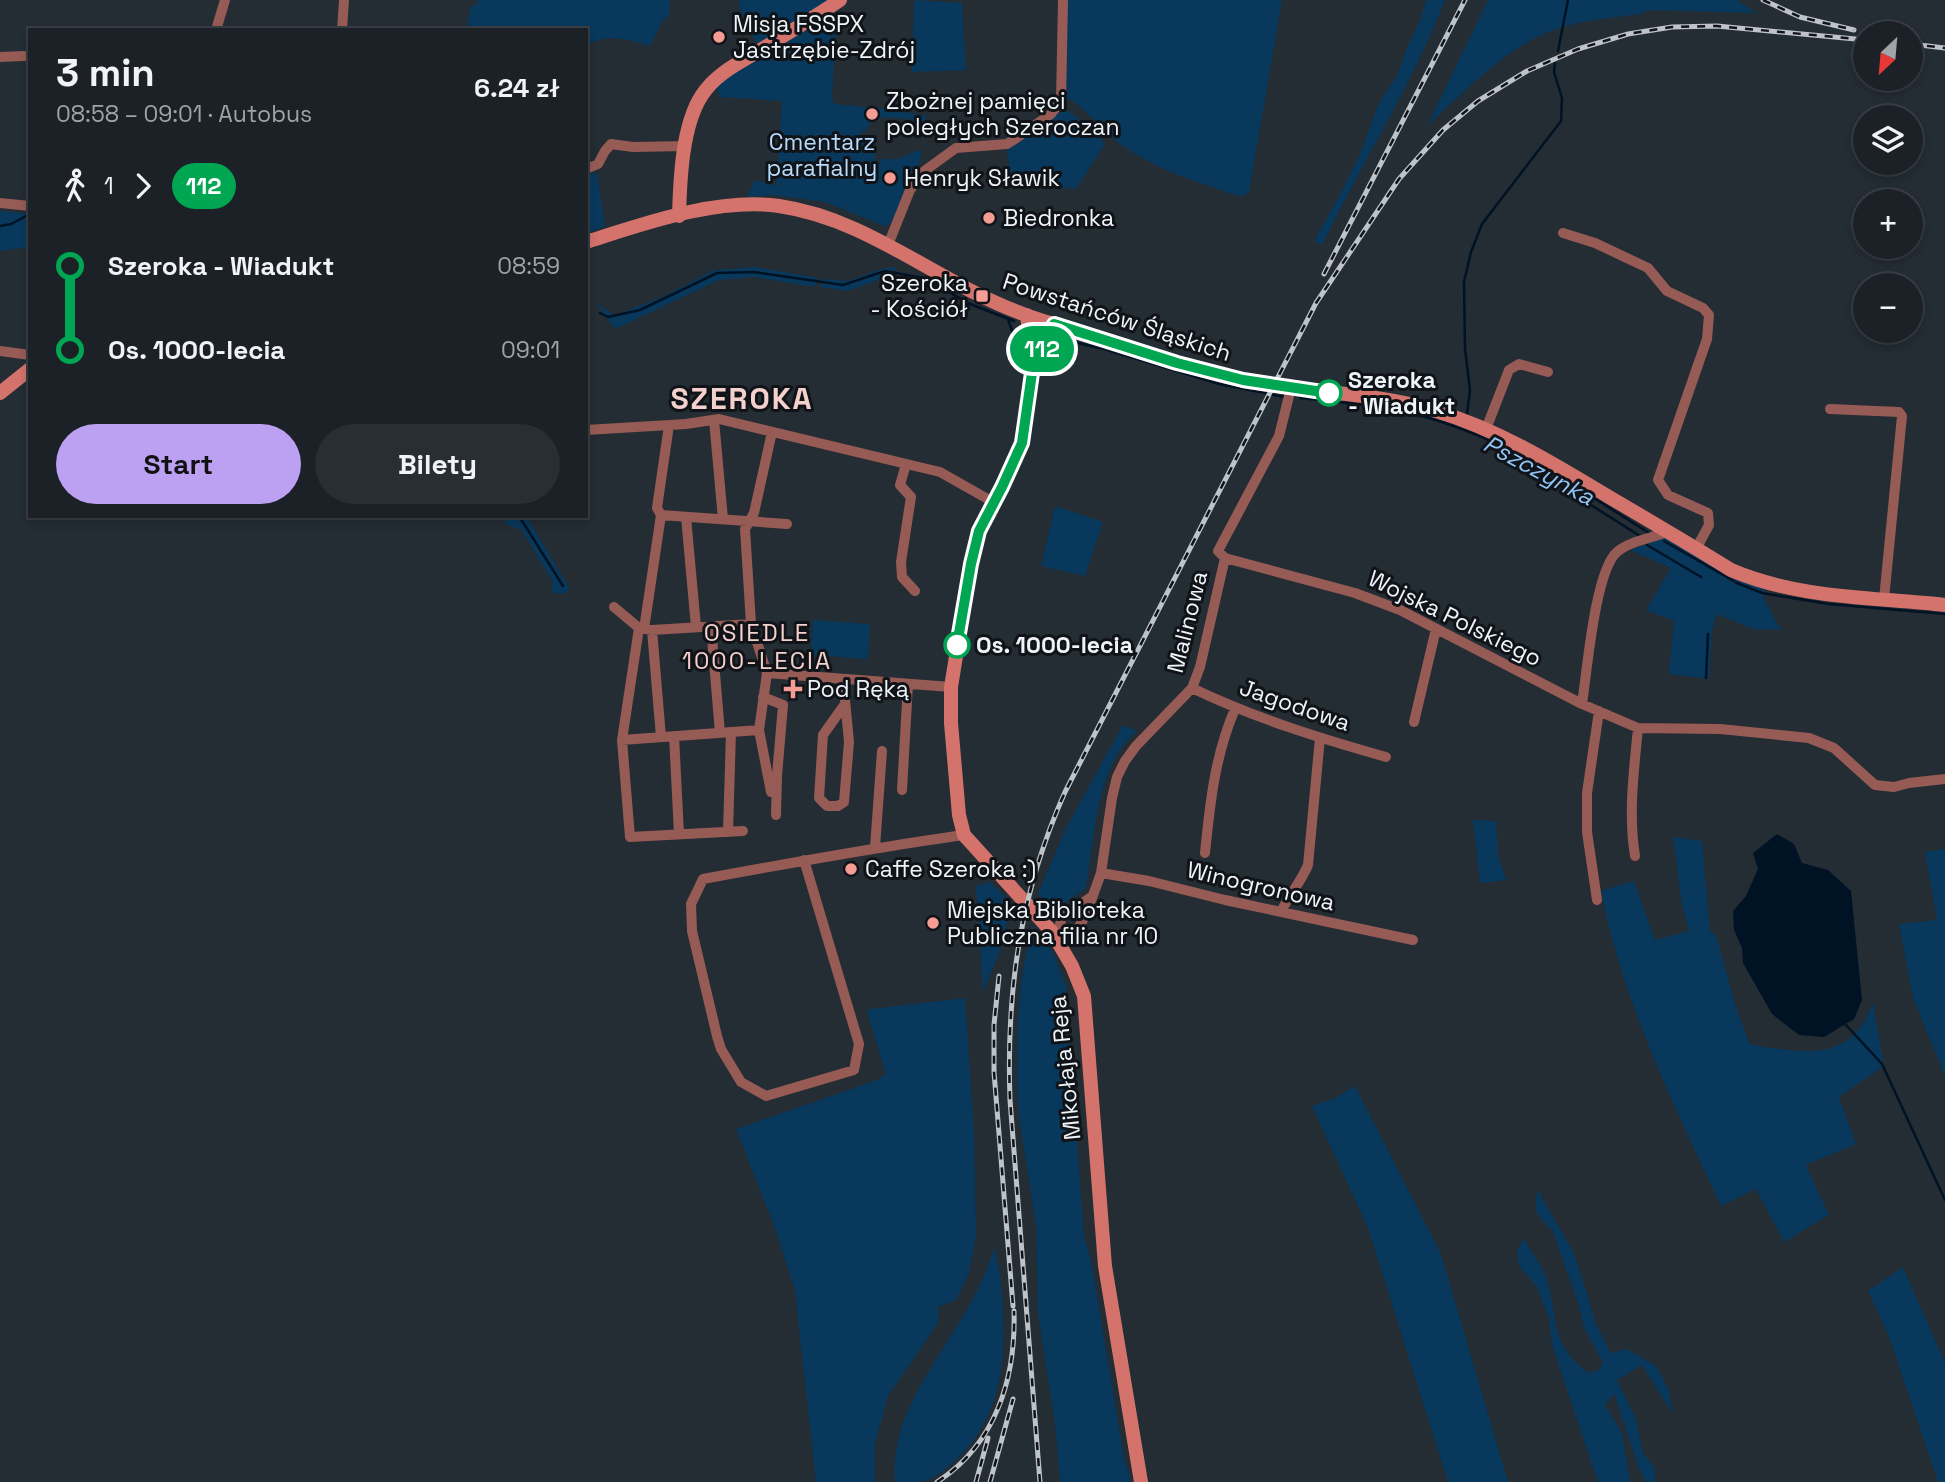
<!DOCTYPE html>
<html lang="pl">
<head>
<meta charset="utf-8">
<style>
  body { margin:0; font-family:"Space Grotesk",sans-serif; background:#282e33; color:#f1f3f6; height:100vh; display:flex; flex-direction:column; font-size:26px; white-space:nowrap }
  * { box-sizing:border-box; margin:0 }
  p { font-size:23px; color:#a0a3a7 }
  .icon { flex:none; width:38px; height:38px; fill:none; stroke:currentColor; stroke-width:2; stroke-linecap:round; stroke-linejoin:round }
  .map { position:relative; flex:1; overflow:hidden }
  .details { position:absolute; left:28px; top:28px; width:560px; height:490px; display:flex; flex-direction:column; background:#1b2127; border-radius:0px; box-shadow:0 4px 10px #0003,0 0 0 2px #393e44 }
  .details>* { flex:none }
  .badge { padding:0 14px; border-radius:23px; font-size:24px; line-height:46px }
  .needle { width:46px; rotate:206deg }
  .controls { position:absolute; left:1853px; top:21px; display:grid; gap:14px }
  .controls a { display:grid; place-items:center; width:70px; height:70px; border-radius:50%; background:#1b2127; box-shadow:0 4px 10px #0003,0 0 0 2px #393e44; font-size:35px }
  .map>.badge { position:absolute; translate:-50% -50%; box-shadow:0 0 0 4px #fff }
  .legs { display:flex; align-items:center; gap:10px; height:77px; padding:0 28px; font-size:23px }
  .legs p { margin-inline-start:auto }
  .summary { display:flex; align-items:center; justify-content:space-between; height:119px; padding:0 28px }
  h1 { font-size:38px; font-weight:700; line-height:52px }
  .button { display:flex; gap:14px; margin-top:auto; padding:14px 28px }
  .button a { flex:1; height:80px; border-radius:42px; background:#bca0f2; color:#111; font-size:28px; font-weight:700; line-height:80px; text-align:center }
  .button a+a { background:#282e33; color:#f1f3f6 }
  ul { padding:0 28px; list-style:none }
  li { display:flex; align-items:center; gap:24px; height:84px; font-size:26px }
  li i { display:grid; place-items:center; width:10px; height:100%; margin:0 9px; background:currentColor }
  li i::after { content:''; width:18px; height:18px; margin:-9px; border:5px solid; border-radius:50%; background:#1b2127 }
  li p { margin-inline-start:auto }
  li:first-child i { background:linear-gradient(#0000 50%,currentColor 0) }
  li:last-child i { background:linear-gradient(currentColor 50%,#0000 0) }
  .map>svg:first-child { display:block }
  .green { fill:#08385c }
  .water { fill:#001325 }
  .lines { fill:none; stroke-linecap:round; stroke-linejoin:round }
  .stream { stroke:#001325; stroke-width:2.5 }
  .street { stroke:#975b55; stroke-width:10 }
  .secondary { stroke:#d3736c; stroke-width:14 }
  .rail-casing { stroke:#bdc3c9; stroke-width:5 }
  .rail { stroke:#101418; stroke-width:2.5; stroke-dasharray:8; stroke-linecap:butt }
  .line-1-casing { stroke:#fff; stroke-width:16 }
  .line-1 { stroke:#00a651; stroke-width:10 }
  .poi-dot { fill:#f59c94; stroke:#101418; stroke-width:2.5 }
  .stop-1-dot { fill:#fff; stroke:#00a651; stroke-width:3.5 }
  .labels { text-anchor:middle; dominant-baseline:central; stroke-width:6; stroke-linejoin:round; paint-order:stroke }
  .poi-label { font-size:23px; fill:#eef4f9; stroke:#101418; text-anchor:start }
  .park-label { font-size:23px; fill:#b8dbfc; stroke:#101418 }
  .street-label { font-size:23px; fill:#eef4f9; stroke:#101418 }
  .stop-label { font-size:23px; font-weight:bold; fill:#eef4f9; stroke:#101418; text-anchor:start }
  .water-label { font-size:24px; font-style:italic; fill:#90c4f5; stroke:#101418 }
  .neighbourhood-label { font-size:24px; letter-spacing:2px; fill:#f4d1cd; stroke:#101418 }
  .district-label { font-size:30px; font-weight:bold; letter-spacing:2px; fill:#f4d1cd; stroke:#101418 }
</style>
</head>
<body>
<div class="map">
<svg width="1945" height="1482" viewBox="0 0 1945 1482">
  <rect width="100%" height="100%" fill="#242c34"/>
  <!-- green -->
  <path class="green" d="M477,0H670L669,16L663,20L650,46C627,39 609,33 586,45V30H466L471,7L477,4Z
    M739,0H831L758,44C749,34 739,13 739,0Z
    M914,0L962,3L966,70L912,72Z
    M1067,0H1282L1249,192L1242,197C1197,182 1151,169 1114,139C1097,125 1085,107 1065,97Z
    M1426,0H1445C1412,85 1362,163 1322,245L1314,241L1337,200L1361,152L1379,103L1397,76L1408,45L1420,21Z
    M1488,0H1736L1757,13L1646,10V13C1620,17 1592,19 1566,26C1511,41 1468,89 1427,126Z
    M837,11L832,96L834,104L888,109L926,116L924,130L911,119L873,117L866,131H861V136L865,137L875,156V163L880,164L882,159H898L918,150L922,152L918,167L908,180L892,223L884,226L825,202L774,195L747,197L755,180L776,186L782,101L720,97L716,86L728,75Z
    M1065,109L1090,126L1105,144L1076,189L1012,182L1006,147Z
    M586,173H597L605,226L586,234Z
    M0,211L30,214V250L19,248L0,251Z
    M755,267L818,278L814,287L755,277L719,280L615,329L596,303L612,314H618L664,296L715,270Z
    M896,267L889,279L883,278L848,291L820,287L823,279L847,281L885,268Z
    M1055,506L1103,522L1085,576L1041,566Z
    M507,516H526L570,589L562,594L552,592L553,582L522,530L505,524Z
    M1666,537L1763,588V597L1781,630L1753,629L1717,614L1712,630L1709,679L1669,674L1674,621L1646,610L1671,568L1630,550Z
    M813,620L870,624L868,659L811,655Z
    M1123,725L1137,731C1095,767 1095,837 1086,888L1054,911L1038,894L1066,828Z
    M1473,820L1496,821L1498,855L1506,880L1480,883Z
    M1673,837L1702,841L1710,932L1716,935L1735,1004L1749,1043C1759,1047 1770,1048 1781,1049C1826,1056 1856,1048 1873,1003L1884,1066L1839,1097L1856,1144L1806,1165L1829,1215L1784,1242L1756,1189L1721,1206C1674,1106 1622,1000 1601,891L1634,881L1655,940L1689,931L1682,905Z
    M1945,849V1076L1913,998L1899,924L1937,920L1925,852Z
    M990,882L1011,903L1002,946L983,992L976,886Z
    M1032,926L1053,952L1066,986L1084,1237L1091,1260L1124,1457L1131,1482H1060L1055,1424L1038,1315L1036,1226L1019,1117L1017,1090V1036L1021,980Z
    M965,998L974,1132L976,1236L969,1273L956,1300L938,1307V1323L888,1396L875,1444V1482H816L795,1291L776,1231L736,1129L877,1080L886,1074L867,1011L870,1009Z
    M1355,1086L1441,1254L1508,1482H1448L1368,1228L1312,1106L1333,1099Z
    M1537,1189L1575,1255L1596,1324L1611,1353L1627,1349L1656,1366L1669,1390L1672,1413L1642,1365L1617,1380L1636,1419L1643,1453L1655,1468V1482H1646L1639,1469L1614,1394L1605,1405L1622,1433L1630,1482H1598L1552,1345L1549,1318L1537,1288L1519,1266L1517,1250L1523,1239C1532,1251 1544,1269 1548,1283C1558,1322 1551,1344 1587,1372L1598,1371L1603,1363L1584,1328L1579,1306L1553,1232L1535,1211Z
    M994,1247C1000,1268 1002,1289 1003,1311C1006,1365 999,1419 957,1459C947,1468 935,1479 921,1482C913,1482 903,1482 895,1482C888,1394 973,1330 994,1247Z
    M1903,1267L1945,1363V1482H1938L1889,1337L1868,1291Z"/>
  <!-- water -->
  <path class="water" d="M1777,834L1794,844L1802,863L1828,870L1851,891L1862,1000L1854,1019L1824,1037L1799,1035L1772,1014L1743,963L1742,948L1734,930L1733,911L1746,896L1758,869L1753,853Z"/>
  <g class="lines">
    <!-- stream -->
    <path class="stream" d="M1558,51L1568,0
      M0,226L11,224L30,214
      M935,284L970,304L1014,321
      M600,313L608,317L640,310L717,273L754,272L843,285L885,271L923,278
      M1008,319L1016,343L1023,354
      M1060,339L1104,349L1219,384L1284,397
      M1300,398C1348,403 1397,407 1442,422C1517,446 1583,491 1649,533
      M1467,414L1470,390L1465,349L1464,282L1471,252L1482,224L1561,121L1562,98L1554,72L1555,63
      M1545,468L1542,474L1640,536
      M519,516L563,586
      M1664,541L1737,583L1762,593L1829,604L1945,614
      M1647,545L1701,577
      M1706,678L1708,634
      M1846,1025L1882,1064L1945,1200"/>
    <!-- street -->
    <path class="street" d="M216,30L225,0
      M342,30L344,0
      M0,57L24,56
      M586,169L598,164L605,151L611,144L633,147L686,146
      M0,203L30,206
      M1563,233L1595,243L1648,268L1667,291L1703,308L1709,315L1707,339L1658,480L1668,495L1708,513L1709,525L1696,549
      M888,245L910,190L923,172L956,148L1007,144L1015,139L1051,114L1061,101L1063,0
      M0,351L30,355
      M1830,409L1899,412L1902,416L1884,599
      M714,420L723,519
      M1486,429L1509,370L1519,364L1548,372
      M586,430L686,424L719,419L940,472L993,502
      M906,464L900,485L911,497L901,562L902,577L915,591
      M661,515L787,524
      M686,517L696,627
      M1225,558L1355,593L1400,610L1582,704L1638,728L1720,729L1809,738L1834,748L1875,785L1894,787L1909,783L1945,779
      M614,607L639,628L652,630L751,624L767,673L951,687
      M751,624L745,529L754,513L772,432
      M711,626L720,733
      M639,628L622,740L759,730L767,673
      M644,629L661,515L657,508L669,425
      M652,630L661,737
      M843,679L849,742L844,802L838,806H827L819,798L823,735L845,704
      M1192,688C1254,718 1319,738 1386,757
      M763,697L783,705L777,776L776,815
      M1582,704C1587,672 1595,571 1617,552C1630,541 1652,538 1667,532
      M1414,722L1436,629
      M759,730L771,792
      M674,736L679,834
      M622,740L630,837L743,831
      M902,790L908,684
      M728,832L731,732
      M875,847L882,751
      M1205,853C1210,803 1215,755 1235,709
      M1635,856C1628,813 1634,771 1638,728
      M804,860L859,1044L854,1070L766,1096L741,1082L721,1049L717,1036L692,931L691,904L703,879C790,863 877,847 964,835
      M1101,873L1149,881L1225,900L1413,940
      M1091,897L1062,917L1056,939L1074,935L1086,915L1101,873L1112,798L1117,777L1125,761L1136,746L1192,688L1200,667L1225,558L1218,551L1279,436L1291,388
      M1597,900L1587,832V793L1599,711
      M1281,912C1289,895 1301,882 1308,865L1320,738"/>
    <!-- secondary -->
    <path class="secondary" d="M679,216C680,180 682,125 702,95C716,73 741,62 762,49C788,33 815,17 840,0
      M586,242C643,224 718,197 779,206C870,219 940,285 1026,315C1057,326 1089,334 1120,344C1161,358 1202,372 1244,381C1307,393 1372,392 1433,410C1497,429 1553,463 1609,497C1650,521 1691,545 1731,570C1799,599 1873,597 1945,605
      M1027,315L1033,366L1022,443L1002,487L979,531L971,564L951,687V723L959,815L964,835L1052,932L1072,966L1084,996L1105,1266L1141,1482
      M1034,365L1054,324
      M0,393L30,369"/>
    <!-- rail casing -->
    <g class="rail-casing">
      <path id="rail" d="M1763,0L1800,17L1854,30
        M1911,44L1945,48
        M1324,274L1465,0
        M999,976L994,1025V1072L1013,1306
        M937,1482C996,1444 1016,1378 1014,1311
        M976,1482L988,1438
        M990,1482L1013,1399
        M1040,1482L1010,1100C1006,991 1020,893 1065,792L1316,303L1399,179L1443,130L1478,101L1527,71L1578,49L1628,34L1672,27L1717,26L1866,40"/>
    </g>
    <!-- rail -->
    <use href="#rail" class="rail"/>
  </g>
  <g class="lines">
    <!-- line-1 casing -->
    <g class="line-1-casing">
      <path id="line-1" d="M957,645L971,564L979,531L1002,487L1022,443L1033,366L1054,324L1177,363L1243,380L1329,393"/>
    </g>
    <!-- line-1 -->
    <use href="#line-1" class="line-1"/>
  </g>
  <!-- markers -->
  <g class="poi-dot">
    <circle cx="719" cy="37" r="7"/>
    <circle cx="872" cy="114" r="7"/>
    <circle cx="890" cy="178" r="7"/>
    <circle cx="989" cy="218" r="7"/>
    <rect x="975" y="289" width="14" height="14" rx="3.5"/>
    <path d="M789.5 678.5h7v7h7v7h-7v7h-7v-7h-7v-7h7z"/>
    <circle cx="851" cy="869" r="7"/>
    <circle cx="933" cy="923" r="7"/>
  </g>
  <g class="stop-1-dot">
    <circle cx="1329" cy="393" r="12"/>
    <circle cx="957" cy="645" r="12"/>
  </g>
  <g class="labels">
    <!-- poi labels -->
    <g class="poi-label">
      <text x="733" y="24">Misja FSSPX<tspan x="733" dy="26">Jastrzębie-Zdrój</tspan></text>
      <text x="886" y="101">Zbożnej pamięci<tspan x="886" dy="26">poległych Szeroczan</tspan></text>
      <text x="904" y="178">Henryk Sławik</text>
      <text x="1003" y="218">Biedronka</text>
      <text x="968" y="283" text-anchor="end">Szeroka<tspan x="968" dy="26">- Kościół</tspan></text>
      <text x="807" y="689">Pod Ręką</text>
      <text x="865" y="869">Caffe Szeroka :)</text>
      <text x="947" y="910">Miejska Biblioteka<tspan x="947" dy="26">Publiczna filia nr 10</tspan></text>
    </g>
    <!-- park labels -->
    <g class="park-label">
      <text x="822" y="142">Cmentarz<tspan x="822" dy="26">parafialny</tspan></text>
    </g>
    <!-- street labels -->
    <g class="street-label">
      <text transform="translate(1117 317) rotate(18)">Powstańców Śląskich</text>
      <text transform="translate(1455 618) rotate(26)">Wojska Polskiego</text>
      <text transform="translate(1187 622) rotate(-76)">Malinowa</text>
      <text transform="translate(1295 705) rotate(19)">Jagodowa</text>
      <text transform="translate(1261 886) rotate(13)">Winogronowa</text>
      <text transform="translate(1065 1068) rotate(-96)">Mikołaja Reja</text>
    </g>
    <!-- stop labels -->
    <g class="stop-label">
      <text x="1348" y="380">Szeroka<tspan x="1348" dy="26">- Wiadukt</tspan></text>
      <text x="976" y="645">Os. 1000-lecia</text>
    </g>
    <!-- water labels -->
    <g class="water-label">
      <text transform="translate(1539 470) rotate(28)">Pszczynka</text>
    </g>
    <!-- neighbourhood labels -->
    <g class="neighbourhood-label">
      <text x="757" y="632">OSIEDLE<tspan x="757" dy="28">1000-LECIA</tspan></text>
    </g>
    <!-- district labels -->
    <g class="district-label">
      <text x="742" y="398">SZEROKA</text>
    </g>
  </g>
</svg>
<div class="controls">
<a><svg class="needle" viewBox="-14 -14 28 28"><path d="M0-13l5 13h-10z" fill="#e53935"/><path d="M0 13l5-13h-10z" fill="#a0a3a7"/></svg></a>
<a><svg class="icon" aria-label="layers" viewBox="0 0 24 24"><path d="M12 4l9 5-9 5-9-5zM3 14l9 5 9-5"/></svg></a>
<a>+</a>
<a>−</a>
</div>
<b class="badge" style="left:1042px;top:349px;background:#00a651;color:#fff">112</b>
<section class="details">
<div class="summary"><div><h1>3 min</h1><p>08:58 – 09:01 · Autobus</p></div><b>6.24 zł</b></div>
<div class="legs"><svg class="icon" aria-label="walk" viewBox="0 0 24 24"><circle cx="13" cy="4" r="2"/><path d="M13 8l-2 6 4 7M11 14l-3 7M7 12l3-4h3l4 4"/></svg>1<svg class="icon" aria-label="forward" viewBox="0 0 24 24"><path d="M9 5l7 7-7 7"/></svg><b class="badge" style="background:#00a651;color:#fff">112</b></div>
<ul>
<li><i style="color:#00a651"></i><b>Szeroka - Wiadukt</b><p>08:59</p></li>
<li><i style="color:#00a651"></i><b>Os. 1000-lecia</b><p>09:01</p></li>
</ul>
<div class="button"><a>Start</a><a>Bilety</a></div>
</section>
</div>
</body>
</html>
